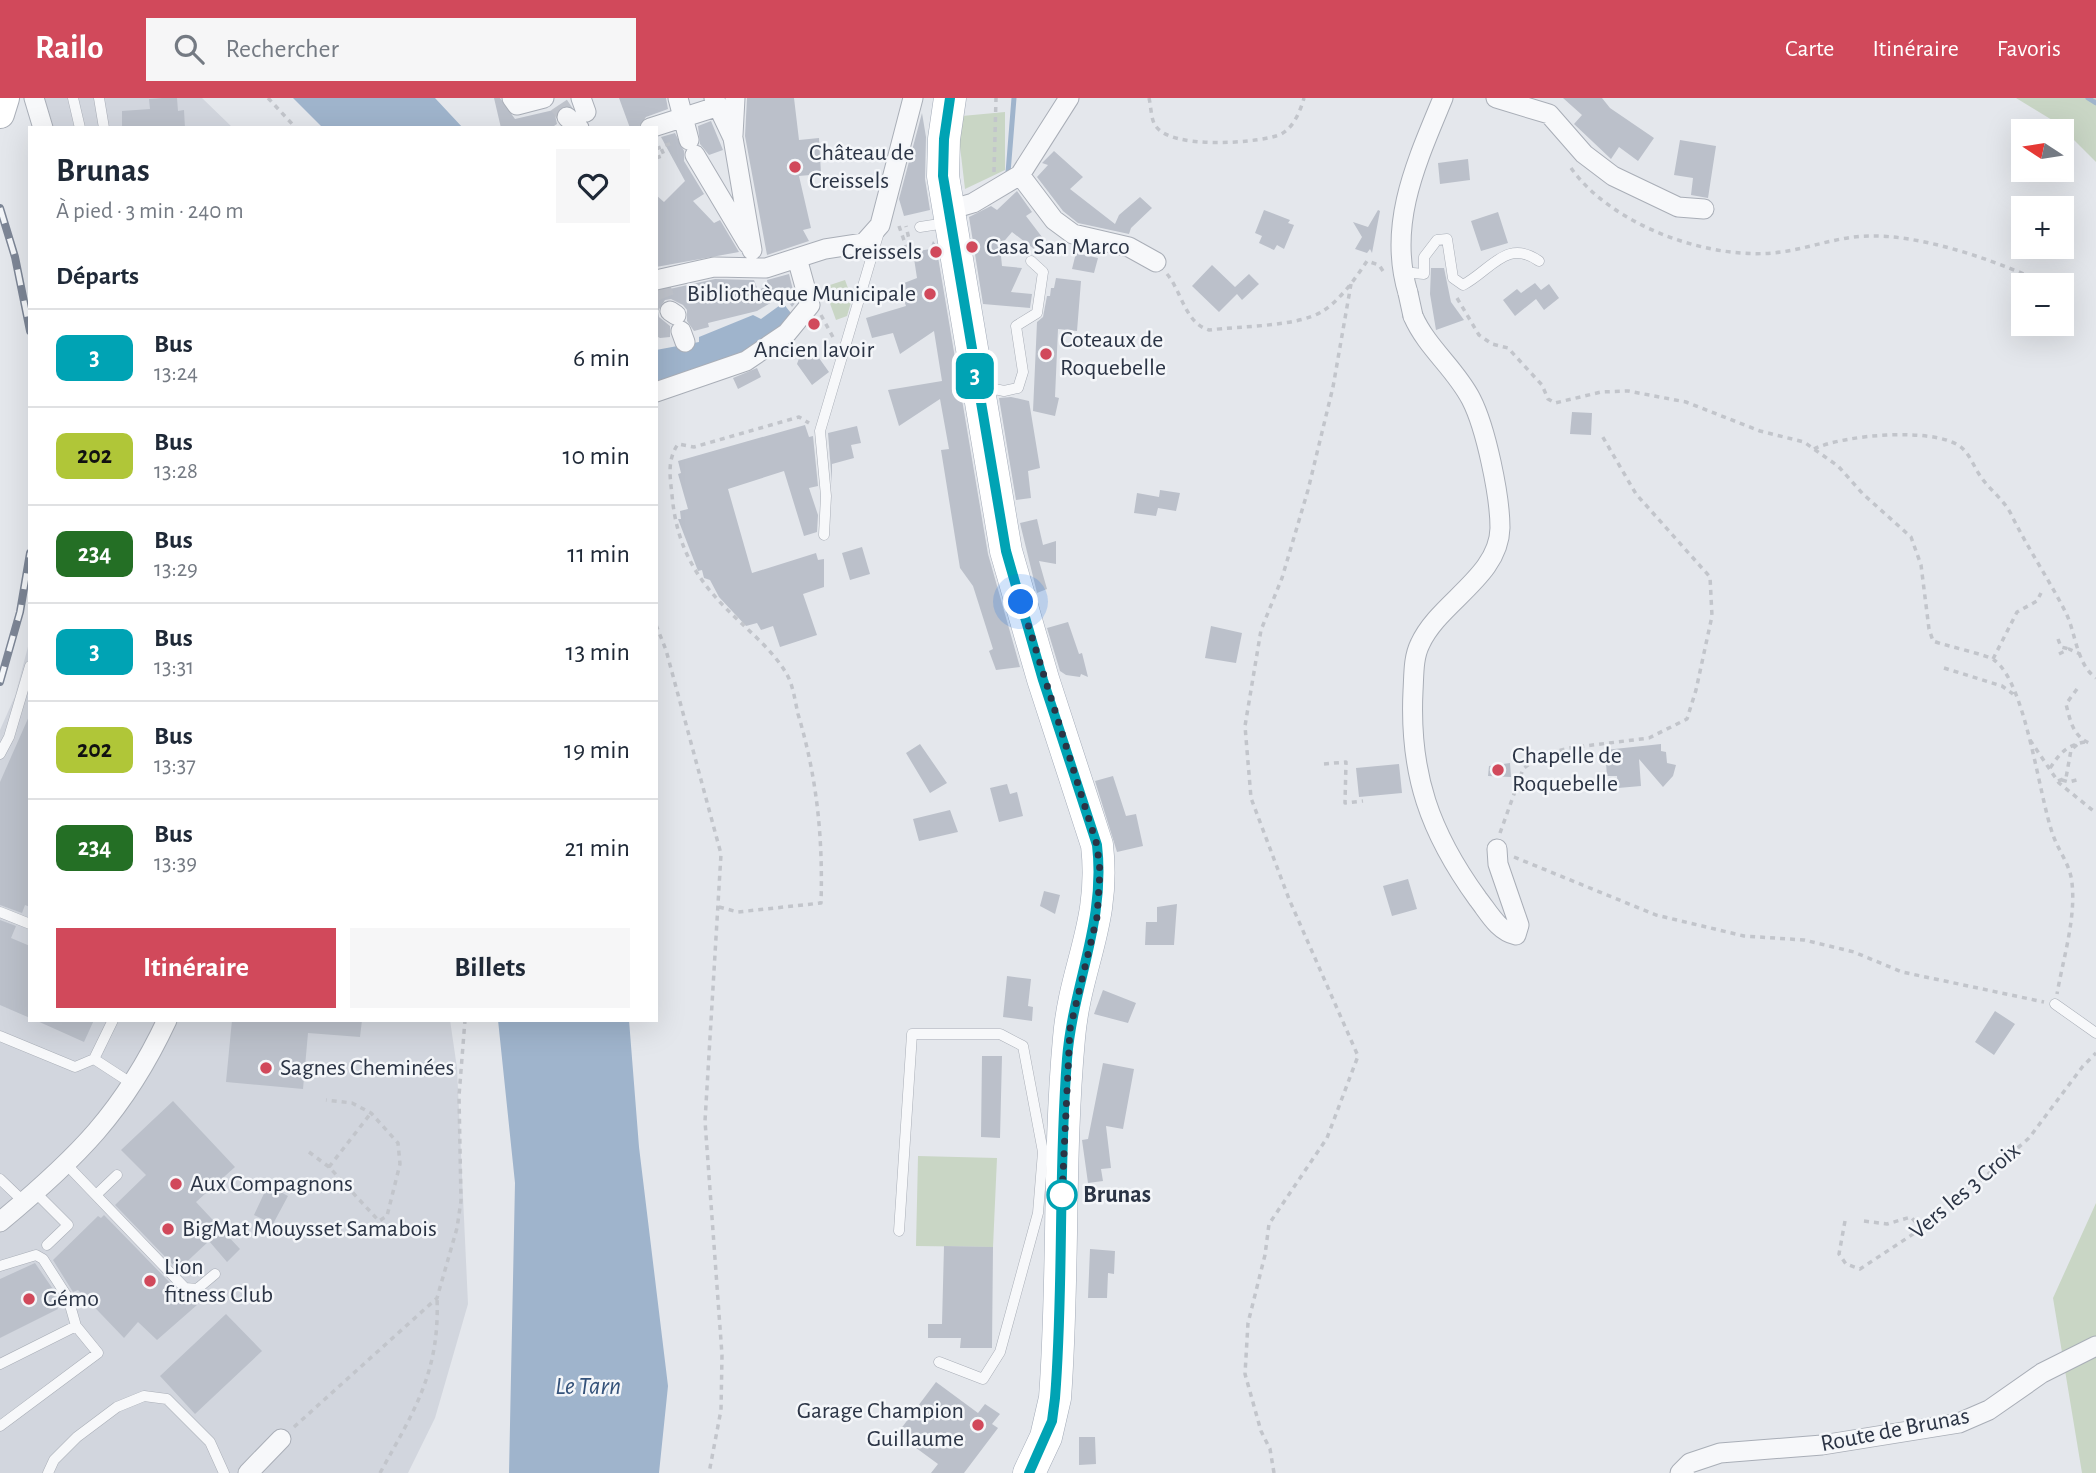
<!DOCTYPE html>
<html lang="fr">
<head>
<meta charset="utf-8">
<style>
  body { margin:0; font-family:"Alegreya Sans",sans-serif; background:#f6f6f7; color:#1f2937; height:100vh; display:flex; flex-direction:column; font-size:26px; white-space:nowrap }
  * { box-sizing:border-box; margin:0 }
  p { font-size:23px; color:#747a83 }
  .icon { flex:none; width:38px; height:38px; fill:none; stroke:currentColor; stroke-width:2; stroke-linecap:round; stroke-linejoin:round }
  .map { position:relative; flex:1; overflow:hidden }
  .drawer { position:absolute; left:28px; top:28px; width:630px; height:896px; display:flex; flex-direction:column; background:#fff; border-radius:0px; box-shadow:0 7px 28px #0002 }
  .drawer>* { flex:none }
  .badge { padding:0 14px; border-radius:10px; font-size:24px; line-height:46px }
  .needle { width:46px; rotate:282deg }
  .buttons { position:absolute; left:2011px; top:21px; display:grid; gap:14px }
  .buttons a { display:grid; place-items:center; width:63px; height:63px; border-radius:0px; background:#fff; box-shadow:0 7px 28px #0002; font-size:35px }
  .you { position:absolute; width:35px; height:35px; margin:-18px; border:5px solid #fff; border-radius:50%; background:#1a73e8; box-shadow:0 0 0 10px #1a73e833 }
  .map>.badge { position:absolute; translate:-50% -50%; box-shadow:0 0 0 4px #fff }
  h2 { padding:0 28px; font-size:26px; line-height:63px }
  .round { display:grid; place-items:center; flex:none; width:74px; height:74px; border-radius:0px; background:#f6f6f7 }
  .overview { display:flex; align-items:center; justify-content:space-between; height:119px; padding:0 28px }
  h1 { font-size:33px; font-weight:600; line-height:52px }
  .action { display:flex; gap:14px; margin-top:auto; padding:14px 28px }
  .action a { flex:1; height:80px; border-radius:0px; background:#d1495b; color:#fff; font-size:28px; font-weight:600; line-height:80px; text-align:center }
  .action a+a { background:#f6f6f7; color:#1f2937 }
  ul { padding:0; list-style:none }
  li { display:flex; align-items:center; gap:21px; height:98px; padding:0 28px; border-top:2px solid #e0e1e3 }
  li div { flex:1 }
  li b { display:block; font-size:26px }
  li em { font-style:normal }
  li .badge { min-width:77px; font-weight:700; text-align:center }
  header { display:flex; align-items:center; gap:42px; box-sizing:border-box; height:98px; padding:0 35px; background:#d1495b; color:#fff }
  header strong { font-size:33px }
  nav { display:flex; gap:38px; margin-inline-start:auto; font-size:24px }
  .search { width:490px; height:63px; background:#f6f6f7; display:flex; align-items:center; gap:18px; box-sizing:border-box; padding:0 24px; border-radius:0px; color:#747a83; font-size:26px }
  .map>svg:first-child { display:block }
  .built { fill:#d2d6de }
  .green { fill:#c9d6c5 }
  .water { fill:#9fb4cc }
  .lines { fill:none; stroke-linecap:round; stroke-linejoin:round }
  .stream { stroke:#9fb4cc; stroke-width:5 }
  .building { fill:#bbc0ca }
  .street-tunnel { stroke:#bfc3cb; stroke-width:19; stroke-dasharray:19 10; stroke-linecap:butt }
  .lane-casing { stroke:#a9aeb7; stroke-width:11 }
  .street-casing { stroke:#a9aeb7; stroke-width:21 }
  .secondary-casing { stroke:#a9aeb7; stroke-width:30 }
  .primary-casing { stroke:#a3abb8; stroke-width:33 }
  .path { stroke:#c2c5cb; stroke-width:3.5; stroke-dasharray:5 5; stroke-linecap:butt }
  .lane { stroke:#f7f8fa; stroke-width:10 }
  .street { stroke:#f7f8fa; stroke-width:19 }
  .secondary { stroke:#fff; stroke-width:28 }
  .primary { stroke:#fff; stroke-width:32 }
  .rail-casing { stroke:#7d8696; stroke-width:8 }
  .rail { stroke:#f4f6f9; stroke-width:5; stroke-dasharray:16; stroke-linecap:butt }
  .street-bridge-casing { stroke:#a9aeb7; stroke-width:21; stroke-linecap:butt }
  .street-bridge { stroke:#f7f8fa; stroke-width:19 }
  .line-casing { stroke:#fff; stroke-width:16 }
  .line { stroke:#00a3b4; stroke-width:10 }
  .walk { stroke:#2b3445; stroke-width:7; stroke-dasharray:0 12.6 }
  .poi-dot { fill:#d1495b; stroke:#f4f6f9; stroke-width:2.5 }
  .stop-dot { fill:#fff; stroke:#00a3b4; stroke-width:3.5 }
  .labels { text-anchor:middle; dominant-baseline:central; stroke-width:5; stroke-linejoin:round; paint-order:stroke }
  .poi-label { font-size:24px; fill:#2b3445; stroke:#f4f6f9; text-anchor:start }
  .street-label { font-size:24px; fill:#2b3445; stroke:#f4f6f9 }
  .stop-label { font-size:24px; font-weight:bold; fill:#2b3445; stroke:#f4f6f9; text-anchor:start }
  .water-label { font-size:26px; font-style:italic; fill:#34527a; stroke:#f4f6f9 }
</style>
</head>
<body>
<header>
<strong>Railo</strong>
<div class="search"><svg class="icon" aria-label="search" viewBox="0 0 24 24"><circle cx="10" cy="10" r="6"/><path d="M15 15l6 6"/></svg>Rechercher</div>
<nav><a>Carte</a><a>Itinéraire</a><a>Favoris</a></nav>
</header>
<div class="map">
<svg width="2096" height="1375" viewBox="0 0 2096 1375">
  <rect width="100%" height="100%" fill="#e4e7ec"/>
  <!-- built -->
  <path class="built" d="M43,0H202L233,30H53Z
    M30,541V922H450L457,970L468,1206L435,1320L408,1375H0V632L15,598Z"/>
  <!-- green -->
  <path class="green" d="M2016,0H2096V64L2057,25Z
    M1005,14V72L965,91L959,40L962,18Z
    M845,182L852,201L847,218L836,222L824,189Z
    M918,1058L997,1060L993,1149L916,1148Z
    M2096,1105V1375H2082L2053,1200Z"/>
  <!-- water -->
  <path class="water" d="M293,0H435L463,30H323Z
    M783,205L794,219L752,255L656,286V252L699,244V239L753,217L761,221Z
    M498,922H629L639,1049L668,1288L659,1375H509L515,1085Z"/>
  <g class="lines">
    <!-- stream -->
    <path class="stream" d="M2088,0L2096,5
      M1004,78L1008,75L1014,0"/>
  </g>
  <!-- building -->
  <path class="building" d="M162,0H177L178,13L184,12L185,30H122V13L150,11L149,1Z
    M494,0H500L515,21L558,11L555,17L557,26L551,30H501Z
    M619,0H666L668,11L646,19L638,30H630Z
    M747,0H794L799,42L819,40L821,76L799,78L811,130L803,132L809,143L767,157L745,38Z
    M1563,0H1602L1610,10L1654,40L1638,63L1619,49L1611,61L1574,26L1582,17Z
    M922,15L926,39L925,81L930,112L904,118L899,101Z
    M711,23L723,52L709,57L700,46L698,28Z
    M675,35L684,53V63L704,96L693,103L714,125L720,122L739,154L656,169V97L664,104L685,83L661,39Z
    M1680,42L1716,48L1708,100L1691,97L1693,80L1674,77Z
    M1054,53L1083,79L1070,91L1115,126L1119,117L1140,99L1152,110L1131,130L1129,136L1078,125L1063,113L1037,79L1048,67L1042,65Z
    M1468,61L1470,82L1440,86L1438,65Z
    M1017,93L1032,114L1026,118L1042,139L1034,151L1012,134L1000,148L1002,168L1022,170L1011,194L1032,196L1030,210L983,206L969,119L991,108L997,112Z
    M1264,112L1290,122L1288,125L1294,127L1284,151L1277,147L1274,152L1259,145L1262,138L1255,135Z
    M1378,112L1380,113L1372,155L1370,151L1367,155L1355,151L1362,139L1353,124L1368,129Z
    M1498,114L1508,145L1481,153L1471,123Z
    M933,143L936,147L988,456L1020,569L996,572L989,553L993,551L973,488L960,470L941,352L949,351L940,301L899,328L888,292L942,283L934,233L900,256L893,235L872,240L866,220L906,208L899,187L917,180L913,154L930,151Z
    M1076,155L1098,160L1094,175L1072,171Z
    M1212,167L1235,189L1249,176L1259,186L1242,202L1237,196L1219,214L1192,188Z
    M1431,170H1444L1451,204L1464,222L1436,232L1430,196Z
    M789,176L796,204L792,209L784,197L757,213L708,225L709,229L694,233L687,223V212L683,207L671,201L665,202L658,213L659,219L670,228V239L660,240L656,238V194L715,181L754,182L758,192L768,188L767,182Z
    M1056,180L1081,183L1077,233L1058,231L1055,299L1059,300L1055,318L1033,313L1037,224L1043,219L1047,198H1050L1051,190H1054Z
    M1535,185L1541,192L1549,186L1559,200L1544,212L1536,201L1515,218L1503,202L1517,191L1521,195Z
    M809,246L829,274L812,287L797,266L802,252Z
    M757,270L761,279L738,291L733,280Z
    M1011,299L1029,303L1040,370L1028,373L1031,400L1016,402L999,300Z
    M1572,314L1592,315L1591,337L1570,336Z
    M805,327L809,339L813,338L818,388L809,390L818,417L817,434L804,438L784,373L728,391L752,475L816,455L818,462L824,461V489L803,496L817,537L780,549L773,528L761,532L757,525L746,528L719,499L710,482L704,480L702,472L698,473L678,421H681L680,413L688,411L678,376L681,375L678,363Z
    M857,328L861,345L851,347L854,360L832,366V386L828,335Z
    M1160,392L1180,395L1176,413L1158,410L1156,418L1134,415L1137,395L1159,399Z
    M1037,421L1043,447L1056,443V466L1039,463L1047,491L1037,495L1020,425Z
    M862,449L870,476L850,482L842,455Z
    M1068,524L1079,556L1082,555L1088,579L1081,576L1080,579L1066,577L1060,573L1047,530Z
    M1211,528L1242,535L1236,565L1205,560Z
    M30,616V809L25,807L22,815L0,807V684Z
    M920,646L947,685L930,695L906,655Z
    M1661,646V653L1666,654L1667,665L1676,667L1673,678L1663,689L1639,661L1641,688L1618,690L1617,678H1607L1605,652Z
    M1510,665L1511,679L1488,678L1489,668Z
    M1399,666L1402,695L1359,699L1356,670Z
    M1113,678L1126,718L1136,716L1143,748L1117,754L1095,683Z
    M1007,686L1010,696L1017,694L1023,718L999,724L990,690Z
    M950,712L958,734L919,743L913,721Z
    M1408,781L1417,811L1392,818L1383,788Z
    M1044,793L1060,797L1055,816L1040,808Z
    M1177,806L1174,847H1145L1146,824H1157V809Z
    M0,822L16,828L11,840L30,848V920L0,907Z
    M1007,878L1031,881L1028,908L1033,909L1032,923L1003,919Z
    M1103,892L1136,905L1128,925L1094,916Z
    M1995,913L2015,926L1994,957L1975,944Z
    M35,922H94L84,944Z
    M232,922H362L360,939L308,935L303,991L226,984Z
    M982,958H1002L1000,1040L981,1039Z
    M1103,965L1134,971L1123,1031L1106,1028L1111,1070L1101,1071L1103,1083L1088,1085L1082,1042L1088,1041Z
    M173,1003L235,1069L196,1104L240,1151L227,1164L209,1143L178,1172L115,1107L146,1077L121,1052Z
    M268,1087L288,1098L273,1126L254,1117Z
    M104,1117L180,1195L188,1198L197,1207L157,1242L138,1224L124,1240L78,1192L73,1194L53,1162L98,1118L101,1120Z
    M944,1148L993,1149L992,1250H960L961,1240H928V1226H942Z
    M1090,1151L1115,1153L1114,1176L1108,1175L1107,1200H1088Z
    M35,1165L59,1200L54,1203L58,1211L0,1240V1181Z
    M226,1216L262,1253L195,1316L160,1278Z
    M936,1284L978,1315L985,1306L1000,1316L992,1326L998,1330L964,1375H931L938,1366L897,1336Z
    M1079,1339H1095L1096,1366L1079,1367Z"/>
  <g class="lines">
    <!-- street-tunnel -->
    <path class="street-tunnel" d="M559,7L567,19
      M658,182L670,213"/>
    <!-- lane casing -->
    <g class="lane-casing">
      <path id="lane" d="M73,0L80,30
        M99,0L104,30
        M920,129L946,125
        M1402,174L1424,176V159L1437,142L1447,141L1453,180L1463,187C1491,172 1507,140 1539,163
        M985,289L1004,293L1018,290L1023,274L1016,228L1037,215L1043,174L1031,163
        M824,437L826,398L820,333L879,134
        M0,656L9,639L30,568
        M0,814L30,826
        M2055,906L2096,935
        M0,938L75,969L94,961L113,922
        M94,961L134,987
        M66,1066L185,1190L197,1191L215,1176
        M0,1081L24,1104
        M35,1094L68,1127L47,1147
        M96,1097L117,1077
        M899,1133L912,936H1000L1023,948L1043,1054L1038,1115L1000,1254L983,1281L939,1264
        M0,1168L36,1157L43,1161L68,1200L76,1228
        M0,1266L76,1228L98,1255L0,1328
        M48,1375L54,1362L77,1339L117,1309L144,1298L167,1301L210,1344L224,1375"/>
    </g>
    <!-- street casing -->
    <g class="street-casing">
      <path id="street" d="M34,0L43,30
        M512,0L517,7L544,0
        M581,0L586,14
        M678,0L689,42
        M714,0L733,40L752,152
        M1496,0L1549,16L1584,56L1613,78L1678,109L1704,111
        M567,19L579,30
        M650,30L716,9
        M733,37L735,0
        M695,57L748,146
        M1020,77L1054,122L1073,136L1129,149L1156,164
        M949,112L973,105L1020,77L1069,0
        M656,182L714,169L766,170L825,151L864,145L880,127L913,0
        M1408,195C1387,126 1417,63 1443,0
        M670,213L676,217
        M1413,218C1427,250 1455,270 1471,301C1486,330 1500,398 1500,430C1499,479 1439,504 1420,546C1413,560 1414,578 1413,593C1409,676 1430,735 1478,801C1489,815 1498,833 1516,837L1519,827L1498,766L1497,751
        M681,233L685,244
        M656,294L746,263L787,235L810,207L797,160
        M0,1124C77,1060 124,1014 167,922
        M248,1375L281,1341
        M1680,1375L1690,1365L1720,1355L1822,1347L1959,1325L1989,1312L2042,1275L2096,1248"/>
    </g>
    <!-- secondary casing -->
    <g class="secondary-casing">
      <path id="secondary" d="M0,16L5,0"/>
    </g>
    <!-- primary casing -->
    <g class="primary-casing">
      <path id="primary" d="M950,0L944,41L943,78L1006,453L1043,581L1097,747C1106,825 1075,868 1069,940C1058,1060 1064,1180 1055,1300L1046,1339L1029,1375"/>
    </g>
    <!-- path -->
    <path class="path" d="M268,0L296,30
      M1149,0C1151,8 1151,21 1155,27C1170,52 1253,45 1276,38C1292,34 1300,14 1304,0
      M656,51L674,44
      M656,60L664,57L661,50
      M1571,70C1612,128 1712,164 1781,154C1811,150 1839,138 1870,138C1918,137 1982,158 2026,177
      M994,74L996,0
      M899,128L907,151L911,150L906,128
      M1167,176C1182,194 1185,225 1209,232C1240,228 1298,229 1323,213C1341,201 1355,181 1367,163L1379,167L1385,176
      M1457,200L1479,237L1492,246L1508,250L1542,287L1548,301L1555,305L1601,294L1628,293L1686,304L1760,333L1804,344L1838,368L1863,396L1911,439L1921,467L1929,531L1933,543C1946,548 1985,556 1994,562C2026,584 2039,699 2053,737C2059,754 2070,766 2072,785C2076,821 2063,861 2057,896
      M821,217L834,241
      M1814,351C1841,337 1942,327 1964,352C1971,359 1975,371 1981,379C1990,392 2004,402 2011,416C2027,449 2048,480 2065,513C2076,534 2076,566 2096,580
      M656,527L666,552L721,756L705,1023L722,1257L721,1312L709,1375
      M2058,541L2061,549L2069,551
      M2059,556L2069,551L2080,556
      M1993,561L2017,514L2037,503L2041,495
      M1944,570L2002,588L2013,596
      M2077,591L2066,606C2070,622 2073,640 2092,646
      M2030,642L2059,685L2096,715
      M1324,666L1346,664L1345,705L1363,703
      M2050,670C2060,655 2067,647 2085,644
      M2062,682L2069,684L2080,681
      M2058,683L2066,680L2071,652L2079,645
      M1500,735L1523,671L1539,658L1569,650L1649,640L1687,621L1696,592L1712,518L1710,479L1636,396L1601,336
      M1514,759L1656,817L1744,838L1804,842L1854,854L1902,874L2044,904
      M719,809L738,814L821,805C823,740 817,679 798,616C795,603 793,586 786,575C775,556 756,539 740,524C699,486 677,453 672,397C670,378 667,362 678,346L694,349L799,319L809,325
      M309,1054L329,1069L379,1123L387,1118L400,1066L398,1045L371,1015L352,1005L326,1002
      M329,1069L371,1015
      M1845,1123L1839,1156L1846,1166L1860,1171L1939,1119L2029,1040L2083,968L2096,955
      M1864,1123L1887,1126L1911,1119L1920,1129
      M294,1329L437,1200L457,1130L461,1103L459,998L465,922
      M380,1375C414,1313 440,1274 437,1200
      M1274,1375L1270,1351L1261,1333L1245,1276L1248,1225L1265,1157L1269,1126L1327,1040L1358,958L1289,801L1251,700L1245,628L1261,532L1282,480L1308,392L1333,289L1351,186"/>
    <!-- lane -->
    <use href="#lane" class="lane"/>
    <!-- street -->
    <use href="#street" class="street"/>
    <!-- secondary -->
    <use href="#secondary" class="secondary"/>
    <!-- primary -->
    <use href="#primary" class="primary"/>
    <!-- rail casing -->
    <g class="rail-casing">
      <path id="rail" d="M0,110L15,159L30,233
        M0,584L20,514L30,455"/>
    </g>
    <!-- rail -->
    <use href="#rail" class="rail"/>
    <!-- street-bridge casing -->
    <g class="street-bridge-casing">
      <path id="street-bridge" d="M1408,195L1413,218"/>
    </g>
    <!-- street-bridge -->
    <use href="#street-bridge" class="street-bridge"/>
  </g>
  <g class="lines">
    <!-- line casing -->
    <g class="line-casing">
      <path id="line" d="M950,0L944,41L943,78L1006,453L1043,582L1097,747C1106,824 1073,886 1067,961C1058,1074 1064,1188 1055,1300L1052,1323L1029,1375"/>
    </g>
    <!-- line -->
    <use href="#line" class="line"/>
    <!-- walk -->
    <path class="walk" d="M1021,504L1097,747L1100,773L1097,819L1070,931L1062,1097"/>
  </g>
  <!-- markers -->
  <g class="poi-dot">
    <circle cx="795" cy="69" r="7"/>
    <circle cx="972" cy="149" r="7"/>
    <circle cx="936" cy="154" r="7"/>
    <circle cx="930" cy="196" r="7"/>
    <circle cx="814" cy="226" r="7"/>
    <circle cx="1046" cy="256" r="7"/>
    <circle cx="1498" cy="672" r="7"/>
    <circle cx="266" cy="970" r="7"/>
    <circle cx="176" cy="1086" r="7"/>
    <circle cx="168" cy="1131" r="7"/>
    <circle cx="150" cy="1183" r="7"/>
    <circle cx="29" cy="1201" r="7"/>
    <circle cx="978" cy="1327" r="7"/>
  </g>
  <circle class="stop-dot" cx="1062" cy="1097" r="14"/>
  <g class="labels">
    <!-- poi labels -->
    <g class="poi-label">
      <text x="809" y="55">Château de<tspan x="809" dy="28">Creissels</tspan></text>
      <text x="986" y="149">Casa San Marco</text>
      <text x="922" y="154" text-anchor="end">Creissels</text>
      <text x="916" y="196" text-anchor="end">Bibliothèque Municipale</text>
      <text x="1060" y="242">Coteaux de<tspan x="1060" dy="28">Roquebelle</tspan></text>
      <text x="814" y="252" text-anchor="middle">Ancien lavoir</text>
      <text x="1512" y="658">Chapelle de<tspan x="1512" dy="28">Roquebelle</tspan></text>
      <text x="280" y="970">Sagnes Cheminées</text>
      <text x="190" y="1086">Aux Compagnons</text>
      <text x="182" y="1131">BigMat Mouysset Samabois</text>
      <text x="164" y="1169">Lion<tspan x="164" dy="28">fitness Club</tspan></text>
      <text x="43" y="1201">Gémo</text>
      <text x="964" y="1313" text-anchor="end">Garage Champion<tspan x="964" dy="28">Guillaume</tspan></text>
    </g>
    <!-- street labels -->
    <g class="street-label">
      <text transform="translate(1965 1093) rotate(-40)">Vers les 3 Croix</text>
      <text transform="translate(1895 1332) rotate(-11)">Route de Brunas</text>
    </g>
    <!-- stop labels -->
    <g class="stop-label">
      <text x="1083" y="1097">Brunas</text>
    </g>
    <!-- water labels -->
    <g class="water-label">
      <text x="588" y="1288">Le Tarn</text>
    </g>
  </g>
</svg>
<div class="buttons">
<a><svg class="needle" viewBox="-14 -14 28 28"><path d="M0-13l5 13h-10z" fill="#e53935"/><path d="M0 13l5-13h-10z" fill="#747a83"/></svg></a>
<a>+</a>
<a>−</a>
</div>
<div class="you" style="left:1021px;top:504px"></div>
<b class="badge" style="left:975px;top:278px;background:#00a3b4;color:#fff">3</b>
<section class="drawer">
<div class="overview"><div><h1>Brunas</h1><p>À pied · 3 min · 240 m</p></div><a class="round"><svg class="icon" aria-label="heart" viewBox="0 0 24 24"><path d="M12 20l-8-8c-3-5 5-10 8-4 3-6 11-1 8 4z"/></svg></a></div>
<h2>Départs</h2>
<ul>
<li><span class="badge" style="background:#00a3b4;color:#fff">3</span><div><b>Bus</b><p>13:24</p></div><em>6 min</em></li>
<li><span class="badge" style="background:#b0c638;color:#111">202</span><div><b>Bus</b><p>13:28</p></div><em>10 min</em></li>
<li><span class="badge" style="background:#246f25;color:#fff">234</span><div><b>Bus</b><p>13:29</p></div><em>11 min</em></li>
<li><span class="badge" style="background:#00a3b4;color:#fff">3</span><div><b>Bus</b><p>13:31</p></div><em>13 min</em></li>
<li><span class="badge" style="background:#b0c638;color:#111">202</span><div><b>Bus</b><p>13:37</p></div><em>19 min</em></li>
<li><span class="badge" style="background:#246f25;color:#fff">234</span><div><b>Bus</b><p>13:39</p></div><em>21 min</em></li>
</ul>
<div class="action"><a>Itinéraire</a><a>Billets</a></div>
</section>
</div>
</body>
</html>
